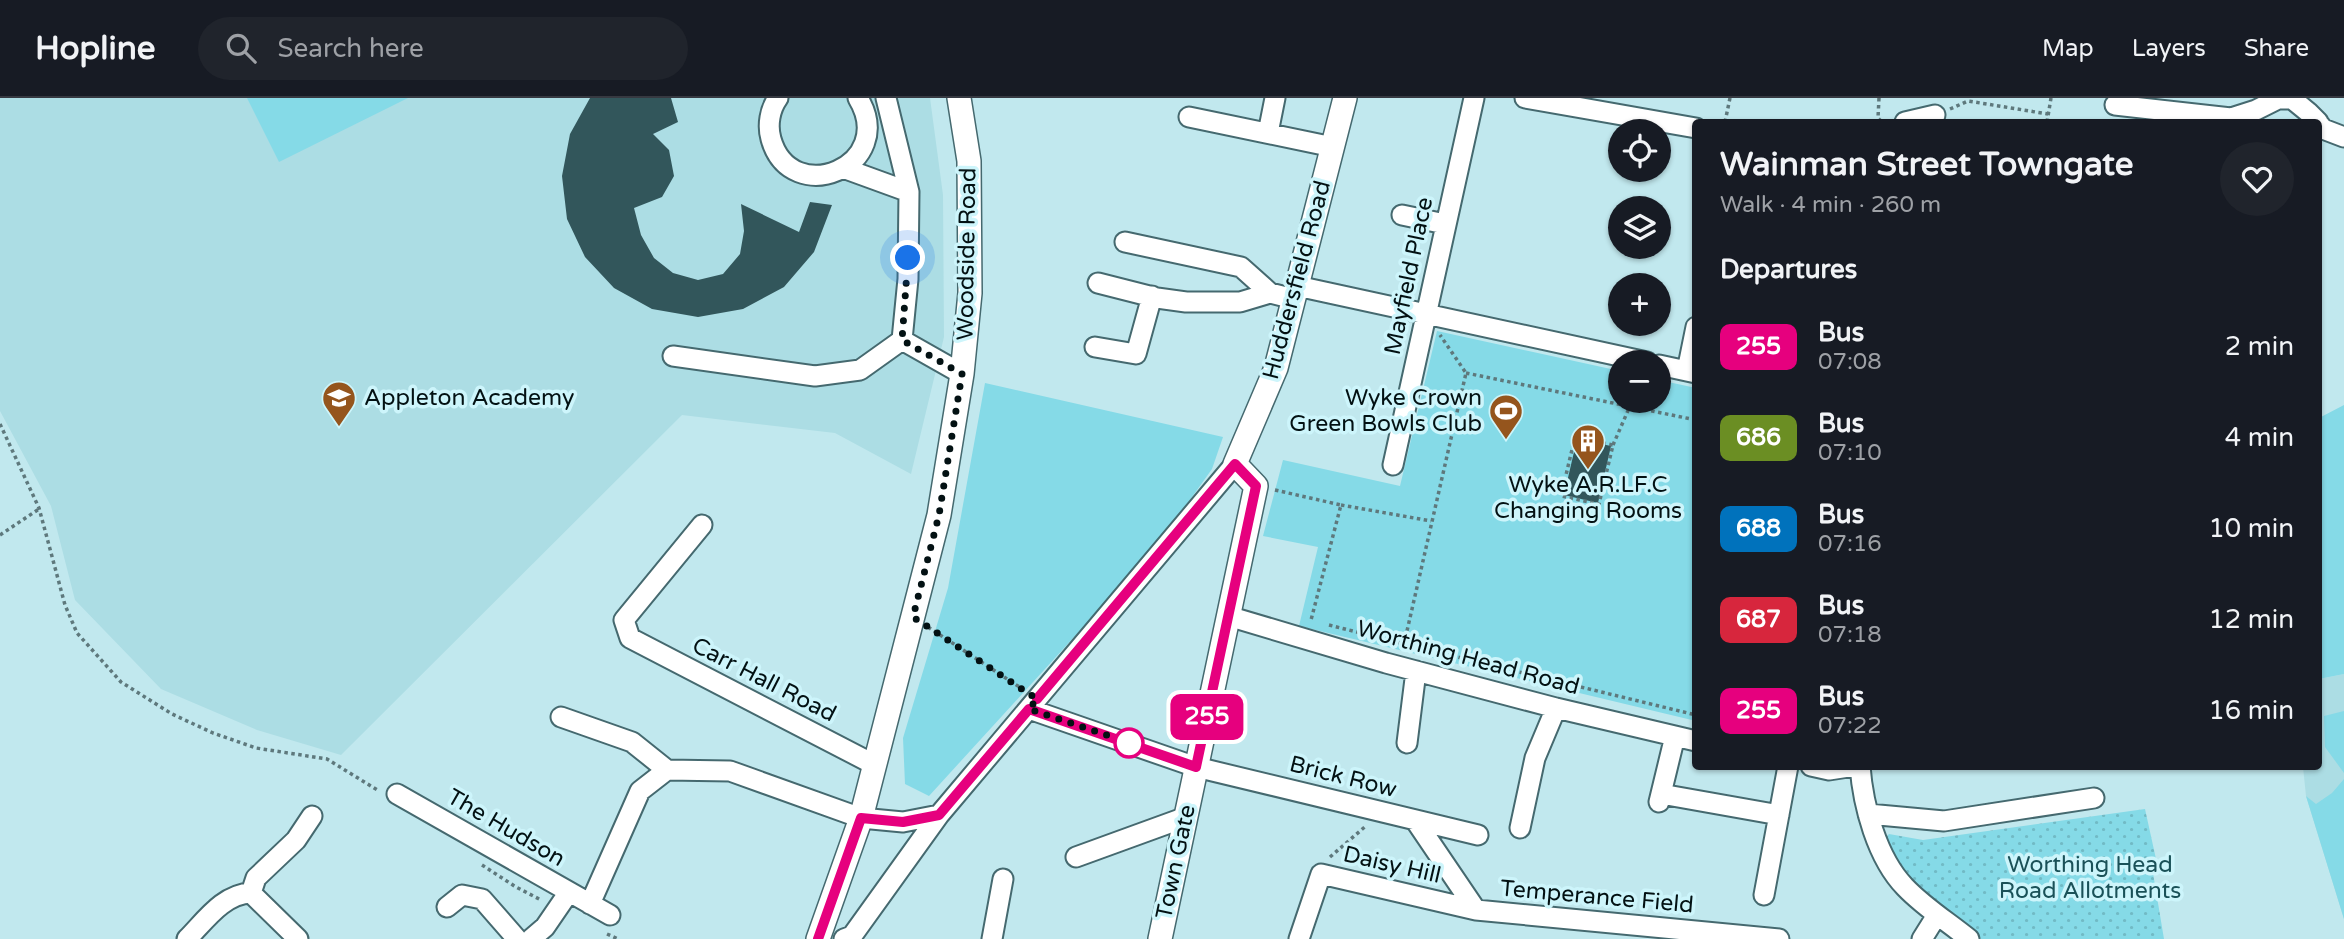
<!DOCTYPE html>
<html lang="en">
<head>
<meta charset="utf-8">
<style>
  body { margin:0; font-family:"Varela Round",sans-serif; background:#20242c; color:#f1f3f6; height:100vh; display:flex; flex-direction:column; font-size:26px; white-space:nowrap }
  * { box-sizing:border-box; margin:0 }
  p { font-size:23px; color:#9ea1a6 }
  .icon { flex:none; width:38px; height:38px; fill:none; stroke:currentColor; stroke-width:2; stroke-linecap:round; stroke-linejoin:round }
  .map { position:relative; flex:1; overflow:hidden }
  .sheet { position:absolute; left:1692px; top:21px; width:630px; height:651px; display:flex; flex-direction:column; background:#171b24; border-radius:7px; box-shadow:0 2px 5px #0004 }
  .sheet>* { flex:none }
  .badge { padding:0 14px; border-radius:10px; font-size:24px; line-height:46px }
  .tools { position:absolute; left:1608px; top:21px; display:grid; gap:14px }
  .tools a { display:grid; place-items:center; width:63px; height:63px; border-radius:50%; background:#171b24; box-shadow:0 2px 5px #0004; font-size:35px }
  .you { position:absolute; width:35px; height:35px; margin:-18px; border:5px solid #fff; border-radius:50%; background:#1a73e8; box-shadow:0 0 0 10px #1a73e833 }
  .map>.badge { position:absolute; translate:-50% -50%; box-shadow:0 0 0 4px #fff }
  h2 { padding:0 28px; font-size:26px; line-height:63px }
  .round { display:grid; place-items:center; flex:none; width:74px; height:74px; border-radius:37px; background:#20242c }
  .overview { display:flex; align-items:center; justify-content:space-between; height:119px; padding:0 28px }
  h1 { font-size:33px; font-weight:700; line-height:52px }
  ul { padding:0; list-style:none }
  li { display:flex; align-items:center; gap:21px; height:91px; padding:0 28px }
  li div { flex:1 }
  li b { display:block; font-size:26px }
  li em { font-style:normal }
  li .badge { min-width:77px; font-weight:700; text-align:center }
  header { display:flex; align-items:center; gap:42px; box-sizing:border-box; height:98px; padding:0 35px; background:#171b24; border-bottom:2px solid #363941 }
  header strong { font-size:33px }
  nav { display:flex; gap:38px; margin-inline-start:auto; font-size:24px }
  .search { width:490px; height:63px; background:#20242c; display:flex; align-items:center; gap:18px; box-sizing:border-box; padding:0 24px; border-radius:38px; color:#9ea1a6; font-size:26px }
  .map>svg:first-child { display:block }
  .built { fill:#acdde4 }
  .green { fill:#85dae7 }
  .garden { fill:url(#garden-dots) }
  .building { fill:#32565b }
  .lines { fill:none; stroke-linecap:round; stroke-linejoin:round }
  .minor-casing { stroke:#45696f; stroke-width:23 }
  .major-casing { stroke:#45696f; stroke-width:26 }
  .path { stroke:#5e787c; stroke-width:3.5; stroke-dasharray:3.5 3.5; stroke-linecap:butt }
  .minor { stroke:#fff; stroke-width:19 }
  .major { stroke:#fff; stroke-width:23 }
  .line-casing { stroke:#fff; stroke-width:16 }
  .line { stroke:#e6007e; stroke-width:10 }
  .walk { stroke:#031113; stroke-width:7; stroke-dasharray:0 12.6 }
  .stop-dot { fill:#fff; stroke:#e6007e; stroke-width:3.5 }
  .labels { text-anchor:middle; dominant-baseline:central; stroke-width:7; stroke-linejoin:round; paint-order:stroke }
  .street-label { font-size:23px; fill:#031113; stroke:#cdf5fb }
  .poi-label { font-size:23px; fill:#031113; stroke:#cdf5fb; text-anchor:start }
  .park-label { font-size:23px; fill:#1a5158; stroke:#cdf5fb }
</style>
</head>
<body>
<header>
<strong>Hopline</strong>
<div class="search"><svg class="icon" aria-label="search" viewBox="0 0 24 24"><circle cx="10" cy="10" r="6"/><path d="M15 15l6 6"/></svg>Search here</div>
<nav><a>Map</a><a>Layers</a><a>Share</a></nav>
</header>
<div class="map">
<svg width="2344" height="841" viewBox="0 0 2344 841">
  <defs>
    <pattern id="garden-dots" width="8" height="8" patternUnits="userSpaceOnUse" patternTransform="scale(1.75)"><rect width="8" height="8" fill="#85dae7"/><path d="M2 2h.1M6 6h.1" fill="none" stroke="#71bac5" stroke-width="1.8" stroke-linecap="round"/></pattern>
  </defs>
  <rect width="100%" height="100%" fill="#c1e8ee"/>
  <!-- built -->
  <path class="built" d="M0,0H930L943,97L944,239L911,376L835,335L682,317L341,657L257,632L161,591L75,502L51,408L0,313Z
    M2344,576V821L2306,698L2303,669L2319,668V581Z"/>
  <!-- green -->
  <path class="green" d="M247,0H408L279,64Z
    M1437,233L1620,273V303H1659V282L1696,290V623L1299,528L1318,449L1263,438L1283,362L1400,388Z
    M985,285L1223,339L1212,371L1187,406L1116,493L929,698L905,686L903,640L948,490Z
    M2344,307V576L2319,581V320Z
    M2344,613V675L2325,649L2324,618Z
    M2344,681V821L2306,698L2316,706L2332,695Z"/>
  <!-- garden -->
  <path class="garden" d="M2145,711L2156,761L2151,763L2164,841H1981L1938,808L1906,780L1893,761L1886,739L1889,736L1923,742Z"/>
  <!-- building -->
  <path class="building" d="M590,0H671L678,24L653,36L669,52L674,78L662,99L634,110L641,137L654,160L673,175L698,182L723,176L740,156L744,133L741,106L799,134L810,104L832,107L814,154L784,189L743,211L698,219L652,211L614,190L585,159L567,121L562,78L570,36Z
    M1577,341L1611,348L1598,405L1564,397Z"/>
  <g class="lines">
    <!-- minor casing -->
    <g class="minor-casing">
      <path id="minor" d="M778,0C770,11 767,27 771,41C791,112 899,68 858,0
        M886,0L909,94L908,181L902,242L962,276
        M1525,0L1696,30
        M2115,7L2231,20L2256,12L2278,1H2292L2308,14L2318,24
        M1189,19L1333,49
        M1905,24L1935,17
        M2319,26L2323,31L2344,39
        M1268,35L1275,0
        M843,70L909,94
        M1402,117L1445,126
        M1125,144L1241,169L1270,195
        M1098,185L1157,200L1186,204H1240L1270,195L1294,201
        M1297,188L1647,264
        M1095,249L1136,256L1152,198
        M673,258L815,278L860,272L902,242
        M1659,267L1696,275
        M1687,273L1696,229
        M1393,367L1474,0
        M702,427L624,522L630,540L875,667
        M1228,518L1386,565L1556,610L1696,643
        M1029,611L1196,669L1478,737
        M561,619L632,644L667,672
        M1407,645L1416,573
        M1811,668L1829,672L1855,668
        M1860,668C1863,708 1877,760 1905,789C1924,809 1948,824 1969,841
        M397,696L610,817
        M1661,696L1779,717
        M1659,704L1675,638
        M1868,716L1944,723L2094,700
        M1415,722L1476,812L1779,841
        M1520,730L1535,660L1556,610
        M1076,759L1186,719
        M251,795L256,780L296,742L312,718
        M1764,797L1788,668
        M590,806L640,693L667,672L730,673L861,720L903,724L939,717L1235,366
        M447,809L462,797L482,801L517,841
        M187,841C205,823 223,796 251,795L298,841
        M531,841L545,829L569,794
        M844,841L852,838L939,717
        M992,841L1003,781
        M1299,841L1321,776L1476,812
        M1922,841L1937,817"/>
    </g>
    <!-- major casing -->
    <g class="major-casing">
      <path id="major" d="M818,841L861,720L939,417L962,276L970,195L969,63L959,0
        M1160,841L1256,388L1235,366L1276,270L1345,0"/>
    </g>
    <!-- path -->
    <path class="path" d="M1879,0L1878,20L1882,24
      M1950,11L1968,3L2048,16
      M1725,24L1730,0
      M2047,24L2051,0
      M1466,275L1696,322
      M0,326L39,410L65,507L77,535L121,584L172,616L213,635L256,650L327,661L379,693
      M1575,339L1613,347L1599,406L1561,398Z
      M1613,347L1630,308
      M1275,392L1341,407L1311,522
      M1341,407L1431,423
      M0,437L39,411
      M1329,527L1404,546L1466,275L1440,237
      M928,529L1024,592
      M1404,546L1696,617
      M1330,759L1367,727
      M482,767L516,789L541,802
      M607,836L618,841"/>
    <!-- minor -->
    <use href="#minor" class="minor"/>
    <!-- major -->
    <use href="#major" class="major"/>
  </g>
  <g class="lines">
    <!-- line casing -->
    <g class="line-casing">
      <path id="line" d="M818,841L861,720L903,724L939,717L1029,611L1196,669L1256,388L1235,366L1037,601"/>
    </g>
    <!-- line -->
    <use href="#line" class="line"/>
    <!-- walk -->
    <path class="walk" d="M908,160L902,242L962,276L939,417L913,519L1037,601L1029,611L1133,646L1129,645"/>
  </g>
  <!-- icons -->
  <defs>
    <g id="school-pin" transform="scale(1.75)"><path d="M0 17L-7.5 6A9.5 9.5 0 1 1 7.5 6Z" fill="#95551d" stroke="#cdf5fb"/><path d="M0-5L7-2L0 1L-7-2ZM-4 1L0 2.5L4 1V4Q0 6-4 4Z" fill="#fff"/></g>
    <g id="stadium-pin" transform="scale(1.75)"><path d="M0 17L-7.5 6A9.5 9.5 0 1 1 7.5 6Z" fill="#95551d" stroke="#cdf5fb"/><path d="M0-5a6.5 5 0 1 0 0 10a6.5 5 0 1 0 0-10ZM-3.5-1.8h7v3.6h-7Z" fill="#fff"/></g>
    <g id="building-pin" transform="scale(1.75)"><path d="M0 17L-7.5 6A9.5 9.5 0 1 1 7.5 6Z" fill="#95551d" stroke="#cdf5fb"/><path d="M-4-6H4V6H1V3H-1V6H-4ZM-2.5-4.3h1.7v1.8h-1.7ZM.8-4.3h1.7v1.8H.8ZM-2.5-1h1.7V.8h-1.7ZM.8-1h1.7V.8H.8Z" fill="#fff"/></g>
  </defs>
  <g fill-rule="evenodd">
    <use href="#school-pin" x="339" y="300"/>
    <use href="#stadium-pin" x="1506" y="313"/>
    <use href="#building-pin" x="1588" y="343"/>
  </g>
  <!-- markers -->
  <circle class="stop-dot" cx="1129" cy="645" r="14"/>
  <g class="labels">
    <!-- street labels -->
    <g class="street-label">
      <text transform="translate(967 156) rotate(-89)">Woodside Road</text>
      <text transform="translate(1409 178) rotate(-78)">Mayfield Place</text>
      <text transform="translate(1297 182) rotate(-75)">Huddersfield Road</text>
      <text transform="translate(1468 560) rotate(15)">Worthing Head Road</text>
      <text transform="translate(764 582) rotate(27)">Carr Hall Road</text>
      <text transform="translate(1343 679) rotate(14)">Brick Row</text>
      <text transform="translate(506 730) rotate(30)">The Hudson</text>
      <text transform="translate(1176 764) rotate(-78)">Town Gate</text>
      <text transform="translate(1392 767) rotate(13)">Daisy Hill</text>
      <text transform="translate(1597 799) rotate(5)">Temperance Field</text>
    </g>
    <!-- poi labels -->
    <g class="poi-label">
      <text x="364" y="300">Appleton Academy</text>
      <text x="1482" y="300" text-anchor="end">Wyke Crown<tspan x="1482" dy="26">Green Bowls Club</tspan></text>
      <text x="1588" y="387" text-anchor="middle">Wyke A.R.LF.C<tspan x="1588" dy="26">Changing Rooms</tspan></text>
    </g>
    <!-- park labels -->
    <g class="park-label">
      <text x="2090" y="767">Worthing Head<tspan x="2090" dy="26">Road Allotments</tspan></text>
    </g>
  </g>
</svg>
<div class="tools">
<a><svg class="icon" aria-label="locate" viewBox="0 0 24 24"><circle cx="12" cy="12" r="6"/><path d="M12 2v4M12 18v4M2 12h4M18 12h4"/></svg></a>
<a><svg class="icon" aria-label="layers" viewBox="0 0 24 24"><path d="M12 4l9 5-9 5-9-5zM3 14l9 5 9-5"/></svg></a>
<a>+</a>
<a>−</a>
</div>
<div class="you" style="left:908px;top:160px"></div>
<b class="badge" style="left:1207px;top:619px;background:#e6007e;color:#fff">255</b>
<section class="sheet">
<div class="overview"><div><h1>Wainman Street Towngate</h1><p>Walk · 4 min · 260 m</p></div><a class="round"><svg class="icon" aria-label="heart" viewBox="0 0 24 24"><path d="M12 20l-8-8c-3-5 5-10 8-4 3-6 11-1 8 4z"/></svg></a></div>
<h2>Departures</h2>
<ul>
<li><span class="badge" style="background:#e6007e;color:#fff">255</span><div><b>Bus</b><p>07:08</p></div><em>2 min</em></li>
<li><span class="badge" style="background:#6b8e23;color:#fff">686</span><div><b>Bus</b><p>07:10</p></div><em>4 min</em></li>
<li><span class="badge" style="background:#0072bc;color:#fff">688</span><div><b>Bus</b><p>07:16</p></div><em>10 min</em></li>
<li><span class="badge" style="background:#d7263d;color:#fff">687</span><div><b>Bus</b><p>07:18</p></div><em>12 min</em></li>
<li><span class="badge" style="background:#e6007e;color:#fff">255</span><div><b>Bus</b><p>07:22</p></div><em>16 min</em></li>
</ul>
</section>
</div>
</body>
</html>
